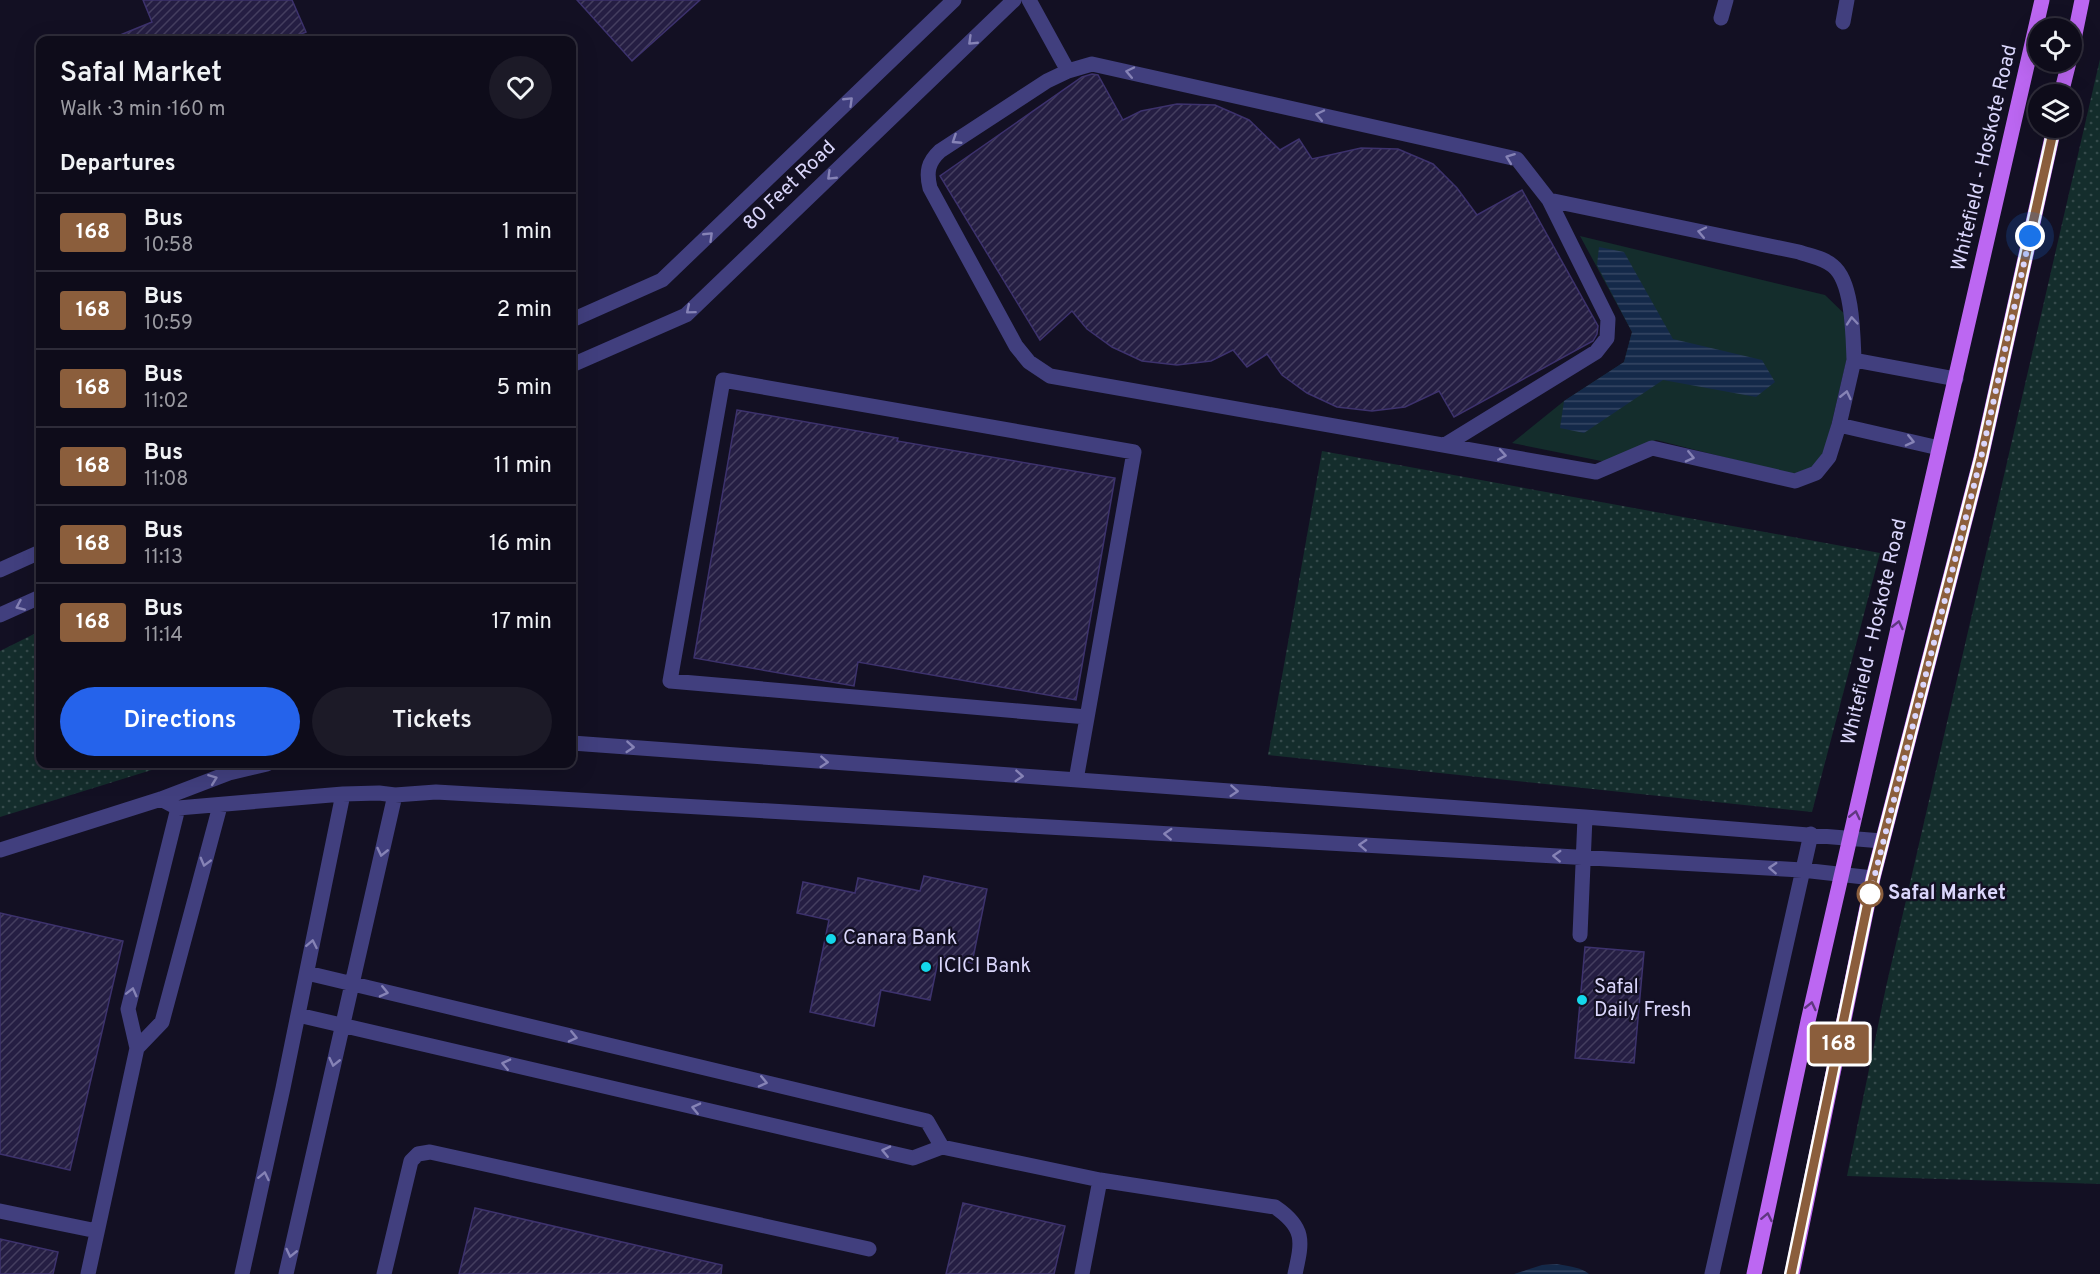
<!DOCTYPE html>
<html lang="en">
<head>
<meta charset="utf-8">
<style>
  body { margin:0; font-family:Overpass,sans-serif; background:#1c1a27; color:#f1f3f6; height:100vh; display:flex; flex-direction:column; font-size:22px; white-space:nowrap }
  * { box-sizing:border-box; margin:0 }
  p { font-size:20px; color:#9b9ba2 }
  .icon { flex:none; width:33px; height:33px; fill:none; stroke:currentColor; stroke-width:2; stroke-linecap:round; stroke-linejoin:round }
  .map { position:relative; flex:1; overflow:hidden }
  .drawer { position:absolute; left:36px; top:36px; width:540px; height:732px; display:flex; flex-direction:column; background:#0e0c1a; border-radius:12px; box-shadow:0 6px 24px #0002,0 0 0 2px #2e2c39 }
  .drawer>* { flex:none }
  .badge { padding:0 12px; border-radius:4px; font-size:21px; line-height:39px }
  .controls { position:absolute; left:2028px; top:18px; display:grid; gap:12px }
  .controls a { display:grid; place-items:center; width:54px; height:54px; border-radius:50%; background:#0e0c1a; box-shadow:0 6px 24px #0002,0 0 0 2px #2e2c39; font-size:30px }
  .you { position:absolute; width:30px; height:30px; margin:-15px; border:4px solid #fff; border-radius:50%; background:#1a73e8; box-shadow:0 0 0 9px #1a73e833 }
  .map>.badge { position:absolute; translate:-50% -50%; box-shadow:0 0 0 3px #fff }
  h2 { padding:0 24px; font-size:22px; line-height:54px }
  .round { display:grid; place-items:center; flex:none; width:63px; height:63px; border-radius:32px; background:#1c1a27 }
  .headline { display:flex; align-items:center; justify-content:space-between; height:102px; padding:0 24px }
  h1 { font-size:28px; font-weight:600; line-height:45px }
  .action { display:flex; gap:12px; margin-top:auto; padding:12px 24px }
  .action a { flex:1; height:69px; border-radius:36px; background:#2563eb; color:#fff; font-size:24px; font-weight:600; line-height:69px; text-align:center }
  .action a+a { background:#1c1a27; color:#f1f3f6 }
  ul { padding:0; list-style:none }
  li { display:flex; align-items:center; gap:18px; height:78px; padding:0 24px; border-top:2px solid #2e2c39 }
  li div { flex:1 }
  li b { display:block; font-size:22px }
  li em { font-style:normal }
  li .badge { min-width:66px; font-weight:700; text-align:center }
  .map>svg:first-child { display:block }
  .grass { fill:url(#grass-dots) }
  .garden { fill:#142d2c }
  .water { fill:url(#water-rules) }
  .building { fill:url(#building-hatch); stroke:#3d326d; stroke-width:1.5 }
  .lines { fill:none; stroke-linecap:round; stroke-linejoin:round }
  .minor { stroke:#413f7e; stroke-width:15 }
  .major { stroke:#bc67f2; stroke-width:15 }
  .oneway { stroke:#8683b6 }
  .oneway2 { stroke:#5f3780 }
  .line-casing { stroke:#fff; stroke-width:14 }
  .line { stroke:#8b5e3c; stroke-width:9 }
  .walk { stroke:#dad6fb; stroke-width:6; stroke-dasharray:0 10.8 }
  .stop-dot { fill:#fff; stroke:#8b5e3c; stroke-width:3 }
  .poi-dot { fill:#14d7ea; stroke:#131023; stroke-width:2 }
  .labels { text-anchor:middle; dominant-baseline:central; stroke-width:4.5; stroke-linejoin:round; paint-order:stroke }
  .street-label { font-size:20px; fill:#dad6fb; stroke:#131023 }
  .stop-label { font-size:20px; font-weight:bold; fill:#dad6fb; stroke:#131023; text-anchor:start }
  .poi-label { font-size:20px; fill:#dad6fb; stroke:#131023; text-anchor:start }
</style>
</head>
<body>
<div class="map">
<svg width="2100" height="1274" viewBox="0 0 2100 1274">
  <defs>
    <pattern id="grass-dots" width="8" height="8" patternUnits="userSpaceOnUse" patternTransform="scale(1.5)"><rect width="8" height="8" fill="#142d2c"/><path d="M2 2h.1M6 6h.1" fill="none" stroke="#364b4c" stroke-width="1.8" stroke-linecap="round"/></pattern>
    <pattern id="water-rules" width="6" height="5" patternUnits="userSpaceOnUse" patternTransform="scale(1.5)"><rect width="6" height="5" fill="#142949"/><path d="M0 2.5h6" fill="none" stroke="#364764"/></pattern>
    <pattern id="building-hatch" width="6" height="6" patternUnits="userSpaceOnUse" patternTransform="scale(1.5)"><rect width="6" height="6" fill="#251e43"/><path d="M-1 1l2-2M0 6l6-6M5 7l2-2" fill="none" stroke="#443e5f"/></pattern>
  </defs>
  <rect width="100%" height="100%" fill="#131023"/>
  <!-- grass -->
  <path class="grass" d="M2100,59V1184L1847,1176L1886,987Z
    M1322,451L1880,553L1812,812L1268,755Z
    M40,631V764H171L0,817V651Z"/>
  <!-- garden -->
  <path class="garden" d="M1580,236L1825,295L1855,324L1823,460L1799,476L1656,440L1611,463L1512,443L1564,401L1624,362L1632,332Z"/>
  <!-- water -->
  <path class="water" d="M1599,247L1624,252L1673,339L1762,360L1775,382L1756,397L1663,380L1584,433L1560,428L1564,401L1624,362L1632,332L1597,265Z
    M1557,1264C1567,1266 1581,1267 1589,1274H1514L1542,1265Z"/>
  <!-- building -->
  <path class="building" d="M143,0H292L306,32L286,40H108L152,22Z
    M577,0H700L632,61Z
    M1092,74L1098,75L1123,120L1141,111L1177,104L1215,105L1249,120L1280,150L1299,139L1312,159L1361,148L1398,149L1433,164L1457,188L1477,215L1522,190L1598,326L1597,334L1593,341L1454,417L1439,391L1405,407L1372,411L1337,407L1307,393L1282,375L1267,354L1247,367L1233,350L1211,361L1177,365L1142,361L1112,347L1087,329L1072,311L1040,340L940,176L1082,77Z
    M737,410L898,438L897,441L1115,478L1076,700L858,662L854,686L694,658Z
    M924,876L987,889L972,963L939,956L930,1000L881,990L874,1026L810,1012L829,920L797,913L803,882L855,893L858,878L920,891Z
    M0,913L123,941L70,1170L0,1154Z
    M1585,947L1644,952L1634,1063L1575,1058Z
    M963,1203L1065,1226L1054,1274H946Z
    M475,1208L722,1265L721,1274H459Z
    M0,1239L58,1252L53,1274H0Z"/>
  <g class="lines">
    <!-- minor -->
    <path class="minor" d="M1029,0L1068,71
      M1721,18L1726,0
      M1843,22L1847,0
      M1549,200L1799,252C1810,256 1824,258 1833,266C1853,282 1853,336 1854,360L1956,379
      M572,320L662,280L954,0
      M572,365L686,315L1014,0
      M1839,425L1939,448
      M1445,445L1596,352L1607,338L1608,319L1549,200L1517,159L1092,64L1068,71L1047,81L940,151C928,162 926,172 930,188L1016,346L1029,362L1050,376L1596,472L1652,448L1795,481L1816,473L1829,457L1839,425L1854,360
      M0,570L40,552
      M0,615L40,597
      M572,743L1585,817L1882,841
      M1076,780L1134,452L723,380L670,681L1087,717
      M161,799L178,808L343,794L379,793L395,795L436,792L1802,870L1873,878
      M0,850L161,799L229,773L267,764
      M1580,935L1585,817
      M307,973L927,1121L942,1147
      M298,1015L913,1158L942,1147L1100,1180L1275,1207C1306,1228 1302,1242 1295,1274
      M137,1048L162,1022L220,806
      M0,1211L97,1231
      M88,1274L137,1048L128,1009L178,808
      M242,1274L283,1088L343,794
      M286,1274L395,795
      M384,1274L411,1161L418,1154L430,1152L869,1249
      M1082,1274L1100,1180
      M1712,1274L1811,834"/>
    <!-- major -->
    <path class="major" d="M2072,49L2082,0
      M2061,94L2069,62
      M1754,1274L1808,1021L2042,0
      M1792,1274L1873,878L1981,458L2054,128"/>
  </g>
  <!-- one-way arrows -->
  <defs><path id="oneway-chevron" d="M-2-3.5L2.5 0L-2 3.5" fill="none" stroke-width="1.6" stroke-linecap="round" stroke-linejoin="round" transform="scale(1.5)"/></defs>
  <g class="oneway">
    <use href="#oneway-chevron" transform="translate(972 41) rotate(136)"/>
    <use href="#oneway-chevron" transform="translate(1130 72) rotate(-168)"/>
    <use href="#oneway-chevron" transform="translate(849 101) rotate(-44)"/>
    <use href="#oneway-chevron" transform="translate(1320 115) rotate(-168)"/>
    <use href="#oneway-chevron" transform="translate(956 140) rotate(147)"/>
    <use href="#oneway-chevron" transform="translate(1510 158) rotate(-159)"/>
    <use href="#oneway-chevron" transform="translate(831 176) rotate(136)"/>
    <use href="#oneway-chevron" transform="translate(1702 232) rotate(-168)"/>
    <use href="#oneway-chevron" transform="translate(709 236) rotate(-44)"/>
    <use href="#oneway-chevron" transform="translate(690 310) rotate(140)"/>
    <use href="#oneway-chevron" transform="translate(1852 321) rotate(-95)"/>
    <use href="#oneway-chevron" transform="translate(1846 395) rotate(-77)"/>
    <use href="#oneway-chevron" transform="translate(1910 441) rotate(13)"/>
    <use href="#oneway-chevron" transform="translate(1502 455) rotate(10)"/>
    <use href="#oneway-chevron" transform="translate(1690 457) rotate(13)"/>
    <use href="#oneway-chevron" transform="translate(20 606) rotate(156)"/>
    <use href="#oneway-chevron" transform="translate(630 747) rotate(4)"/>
    <use href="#oneway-chevron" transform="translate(824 762) rotate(4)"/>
    <use href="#oneway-chevron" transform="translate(1019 776) rotate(4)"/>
    <use href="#oneway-chevron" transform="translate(213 779) rotate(-21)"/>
    <use href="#oneway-chevron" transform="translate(1234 791) rotate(4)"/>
    <use href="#oneway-chevron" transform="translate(1168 834) rotate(-177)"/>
    <use href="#oneway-chevron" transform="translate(1363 845) rotate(-177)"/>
    <use href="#oneway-chevron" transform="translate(382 852) rotate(103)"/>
    <use href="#oneway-chevron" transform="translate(1557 856) rotate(-177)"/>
    <use href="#oneway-chevron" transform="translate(205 862) rotate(105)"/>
    <use href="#oneway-chevron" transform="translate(1773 868) rotate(-177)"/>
    <use href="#oneway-chevron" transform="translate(312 944) rotate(-79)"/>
    <use href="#oneway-chevron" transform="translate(132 992) rotate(-76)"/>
    <use href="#oneway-chevron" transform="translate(384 992) rotate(13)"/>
    <use href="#oneway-chevron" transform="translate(573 1037) rotate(13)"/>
    <use href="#oneway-chevron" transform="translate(334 1062) rotate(103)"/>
    <use href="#oneway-chevron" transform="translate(506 1064) rotate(-167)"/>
    <use href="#oneway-chevron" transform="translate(763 1082) rotate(13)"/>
    <use href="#oneway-chevron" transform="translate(696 1108) rotate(-167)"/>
    <use href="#oneway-chevron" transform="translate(886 1151) rotate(-167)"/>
    <use href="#oneway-chevron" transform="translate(264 1176) rotate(-78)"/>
    <use href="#oneway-chevron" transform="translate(291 1253) rotate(103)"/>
  </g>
  <g class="oneway2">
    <use href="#oneway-chevron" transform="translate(1898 625) rotate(-77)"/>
    <use href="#oneway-chevron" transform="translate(1855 815) rotate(-77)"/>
    <use href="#oneway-chevron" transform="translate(1811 1006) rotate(-77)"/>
    <use href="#oneway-chevron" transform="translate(1767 1217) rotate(-78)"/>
  </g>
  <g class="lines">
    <!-- line casing -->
    <g class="line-casing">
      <path id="line" d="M1791,1274L1873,878L1981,458L2054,128"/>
    </g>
    <!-- line -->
    <use href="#line" class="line"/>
    <!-- walk -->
    <path class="walk" d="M1870,894L1981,458L2030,236"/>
  </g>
  <!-- markers -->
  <circle class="stop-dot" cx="1870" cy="894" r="12"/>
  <g class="poi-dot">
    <circle cx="831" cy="939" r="6"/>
    <circle cx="926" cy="967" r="6"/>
    <circle cx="1582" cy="1000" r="6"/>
  </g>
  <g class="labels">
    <!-- street labels -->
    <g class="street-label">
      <text transform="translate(1985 158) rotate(-77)">Whitefield - Hoskote Road</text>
      <text transform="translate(790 186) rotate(-44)">80 Feet Road</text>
      <text transform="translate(1875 632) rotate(-77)">Whitefield - Hoskote Road</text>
    </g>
    <!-- stop labels -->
    <g class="stop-label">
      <text x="1888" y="894">Safal Market</text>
    </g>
    <!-- poi labels -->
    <g class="poi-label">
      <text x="843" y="939">Canara Bank</text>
      <text x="938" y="967">ICICI Bank</text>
      <text x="1594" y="988">Safal<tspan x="1594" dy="23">Daily Fresh</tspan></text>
    </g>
  </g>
</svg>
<div class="controls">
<a><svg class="icon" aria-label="locate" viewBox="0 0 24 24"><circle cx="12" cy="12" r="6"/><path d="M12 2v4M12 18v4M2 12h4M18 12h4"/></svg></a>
<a><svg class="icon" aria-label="layers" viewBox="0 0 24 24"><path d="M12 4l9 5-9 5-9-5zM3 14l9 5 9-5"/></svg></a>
</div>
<div class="you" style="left:2030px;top:236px"></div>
<b class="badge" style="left:1839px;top:1044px;background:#8b5e3c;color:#fff">168</b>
<section class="drawer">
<div class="headline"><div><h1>Safal Market</h1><p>Walk · 3 min · 160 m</p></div><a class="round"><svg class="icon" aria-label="heart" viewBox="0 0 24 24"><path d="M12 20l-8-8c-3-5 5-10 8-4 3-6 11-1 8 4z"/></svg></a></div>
<h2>Departures</h2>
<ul>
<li><span class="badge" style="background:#8b5e3c;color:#fff">168</span><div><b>Bus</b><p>10:58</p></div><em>1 min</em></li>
<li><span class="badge" style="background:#8b5e3c;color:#fff">168</span><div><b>Bus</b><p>10:59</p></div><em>2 min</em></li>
<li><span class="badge" style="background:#8b5e3c;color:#fff">168</span><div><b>Bus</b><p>11:02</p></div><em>5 min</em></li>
<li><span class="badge" style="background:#8b5e3c;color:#fff">168</span><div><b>Bus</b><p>11:08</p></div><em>11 min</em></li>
<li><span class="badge" style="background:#8b5e3c;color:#fff">168</span><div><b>Bus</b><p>11:13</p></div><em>16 min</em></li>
<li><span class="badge" style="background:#8b5e3c;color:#fff">168</span><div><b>Bus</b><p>11:14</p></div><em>17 min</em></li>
</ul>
<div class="action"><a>Directions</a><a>Tickets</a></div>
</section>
</div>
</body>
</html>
